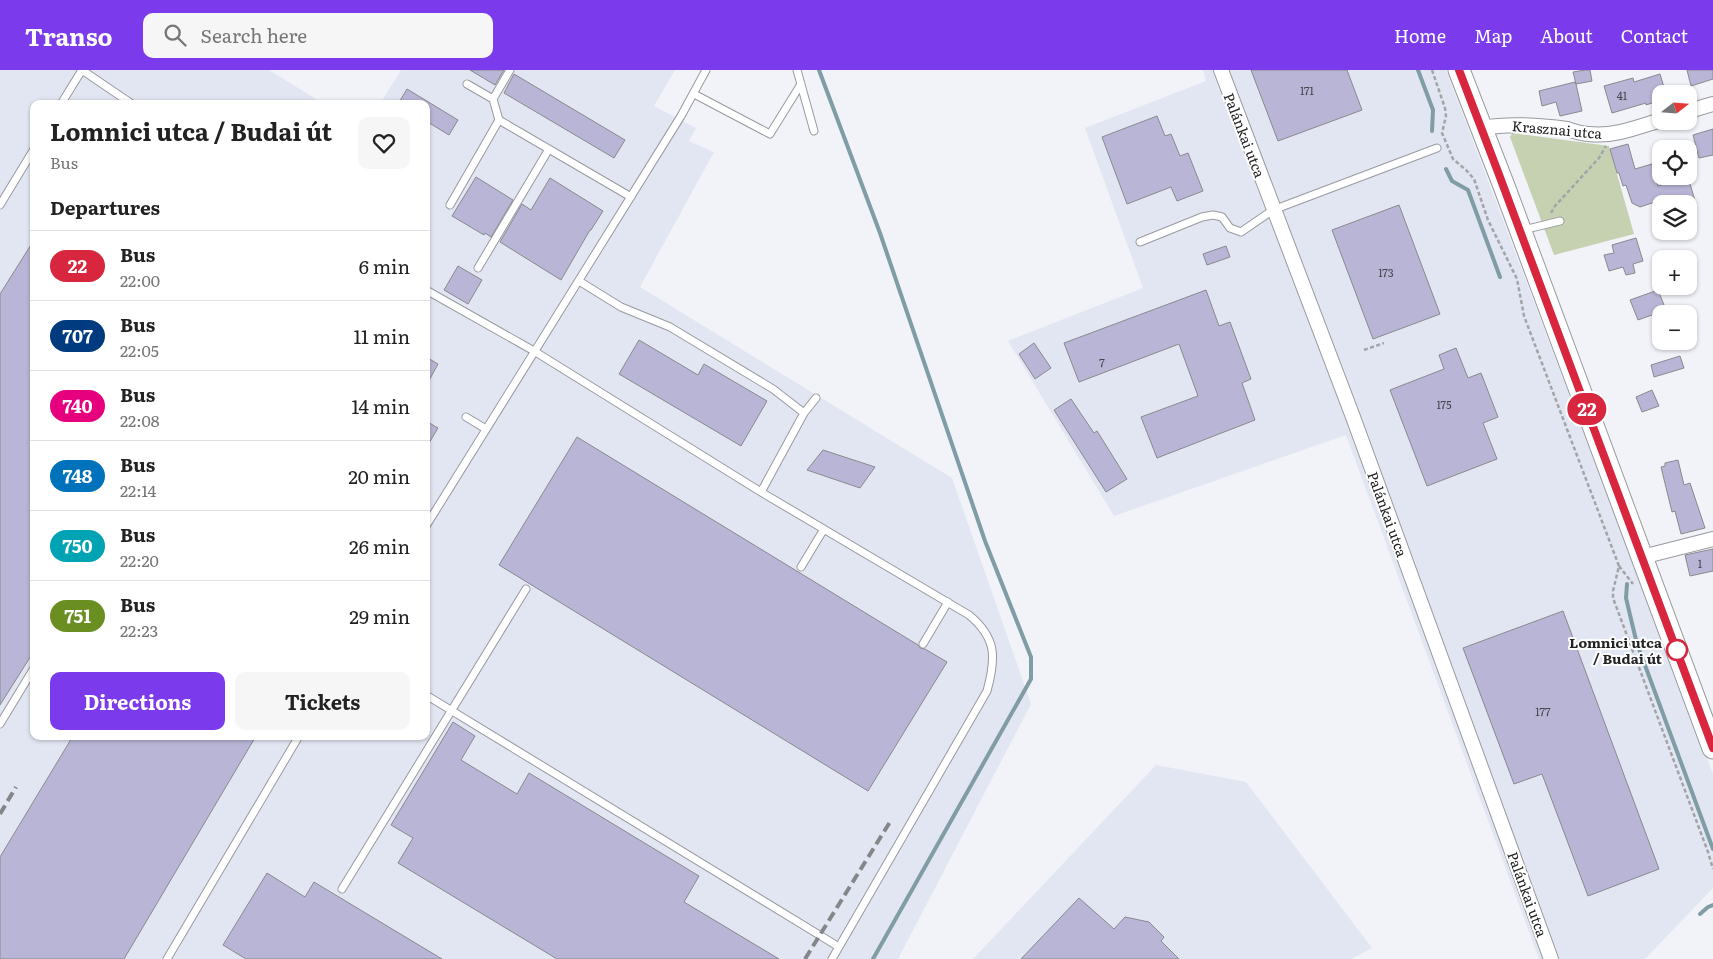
<!DOCTYPE html>
<html lang="en">
<head>
<meta charset="utf-8">
<style>
  body { margin:0; font-family:Literata,serif; background:#f6f6f6; color:#222; height:100vh; display:flex; flex-direction:column; font-size:19px; white-space:nowrap }
  * { box-sizing:border-box; margin:0 }
  p { font-size:16px; color:#767676 }
  .icon { flex:none; width:28px; height:28px; fill:none; stroke:currentColor; stroke-width:2; stroke-linecap:round; stroke-linejoin:round }
  .map { position:relative; flex:1; overflow:hidden }
  .details { position:absolute; left:30px; top:30px; width:400px; height:640px; display:flex; flex-direction:column; background:#fff; border-radius:10px; box-shadow:0 1px 4px #0004 }
  .details>* { flex:none }
  .badge { padding:0 10px; border-radius:16px; font-size:18px; line-height:32px }
  .needle { width:32px; rotate:73deg }
  .controls { position:absolute; left:1652px; top:15px; display:grid; gap:10px }
  .controls a { display:grid; place-items:center; width:45px; height:45px; border-radius:10px; background:#fff; box-shadow:0 1px 4px #0004; font-size:25px }
  .map>.badge { position:absolute; translate:-50% -50%; box-shadow:0 0 0 2px #fff }
  h2 { padding:0 20px; font-size:19px; line-height:45px }
  .round { display:grid; place-items:center; flex:none; width:52px; height:52px; border-radius:10px; background:#f6f6f6 }
  .summary { display:flex; align-items:center; justify-content:space-between; height:85px; padding:0 20px }
  h1 { font-size:24px; font-weight:700; line-height:38px }
  .primary-button { display:flex; gap:10px; margin-top:auto; padding:10px 20px }
  .primary-button a { flex:1; height:58px; border-radius:10px; background:#7c3aed; color:#fff; font-size:20px; font-weight:700; line-height:58px; text-align:center }
  .primary-button a+a { background:#f6f6f6; color:#222 }
  ul { padding:0; list-style:none }
  li { display:flex; align-items:center; gap:15px; height:70px; padding:0 20px; border-top:1px solid #e0e0e0 }
  li div { flex:1 }
  li b { display:block; font-size:19px }
  li em { font-style:normal }
  li .badge { min-width:55px; font-weight:700; text-align:center }
  header { display:flex; align-items:center; gap:30px; box-sizing:border-box; height:70px; padding:0 25px; background:#7c3aed; color:#fff }
  header strong { font-size:24px }
  nav { display:flex; gap:28px; margin-inline-start:auto; font-size:18px }
  .search { width:350px; height:45px; background:#f6f6f6; display:flex; align-items:center; gap:12px; box-sizing:border-box; padding:0 18px; border-radius:10px; color:#767676; font-size:19px }
  .map>svg:first-child { display:block }
  .built { fill:#e2e6f2 }
  .green { fill:#c6d1b2 }
  .lines { fill:none; stroke-linecap:round; stroke-linejoin:round }
  .stream { stroke:#809da5; stroke-width:4 }
  .building { fill:#b9b5d6; stroke:#89898d }
  .service-casing { stroke:#989a9e; stroke-width:9 }
  .minor-casing { stroke:#989a9e; stroke-width:16 }
  .primary-casing { stroke:#989a9e; stroke-width:23 }
  .path { stroke:#a2a4a8; stroke-width:2.5; stroke-dasharray:4 2.5; stroke-linecap:butt }
  .service { stroke:#fff; stroke-width:7 }
  .minor { stroke:#fff; stroke-width:14 }
  .primary { stroke:#fff; stroke-width:21 }
  .rail { stroke:#858689; stroke-width:4; stroke-dasharray:10 5; stroke-linecap:butt }
  .line-casing { stroke:#fff; stroke-width:11 }
  .line { stroke:#d7263d; stroke-width:8 }
  .stop-dot { fill:#fff; stroke:#d7263d; stroke-width:2.5 }
  .labels { text-anchor:middle; dominant-baseline:central; stroke-width:4; stroke-linejoin:round; paint-order:stroke }
  .number-label { font-size:11px; fill:#484750 }
  .street-label { font-size:14px; fill:#222224; stroke:#fff }
  .stop-label { font-size:14px; font-weight:bold; fill:#222224; stroke:#fff; text-anchor:end }
</style>
</head>
<body>
<header>
<strong>Transo</strong>
<div class="search"><svg class="icon" aria-label="search" viewBox="0 0 24 24"><circle cx="10" cy="10" r="6"/><path d="M15 15l6 6"/></svg>Search here</div>
<nav><a>Home</a><a>Map</a><a>About</a><a>Contact</a></nav>
</header>
<div class="map">
<svg width="1713" height="889" viewBox="0 0 1713 889">
  <rect width="100%" height="100%" fill="#f1f3f8"/>
  <!-- built -->
  <path class="built" d="M0,0H269L324,34H34V666H426V34H380L401,0H675L654,36L696,58L689,71L714,82L640,217L952,408L1031,634L898,889H0Z
    M1203,0H1446L1713,704V818L1645,889H1539L1346,365L1114,446L1008,271L1143,218L1085,58L1206,11Z
    M1156,695L1246,712L1372,878L1351,889H973Z"/>
  <!-- green -->
  <path class="green" d="M1512,63L1609,76L1634,164L1554,185L1510,67Z"/>
  <g class="lines">
    <!-- stream -->
    <path class="stream" d="M819,0L880,163L985,471L1031,587V609L873,889
      M1418,0L1433,40L1432,61
      M1446,99L1452,111L1468,120L1500,207
      M1627,514L1626,528L1636,570
      M1639,579L1713,779
      M1700,844L1708,837L1713,835"/>
  </g>
  <!-- building -->
  <path class="building" d="M470,0H504L495,15Z
    M1251,0H1347L1362,40L1278,71Z
    M1585,0H1590L1592,11L1576,14L1582,41L1560,46L1556,32L1542,36L1539,21L1575,12L1576,14L1573,2Z
    M1687,0H1713V9L1691,16Z
    M514,4L625,70L614,88L504,23Z
    M1660,4L1666,24H1661V30L1646,35V33L1612,43L1604,16L1633,8L1634,12Z
    M407,19L458,50L449,65L426,51V34H398Z
    M1157,46L1165,66L1171,64L1180,86L1188,83L1203,121L1177,131L1171,117L1127,134L1102,67Z
    M1713,59V85L1699,88L1693,65Z
    M1628,74L1635,99L1652,94L1658,116L1688,107L1696,134H1665L1664,129L1640,137L1632,133L1626,115L1623,116L1619,103H1617L1610,79Z
    M476,107L513,130L491,167L485,163L484,165L452,146Z
    M550,108L603,141L591,160H590L561,210L500,172L522,134L531,140Z
    M1399,135L1440,244L1373,269L1332,160Z
    M1636,168L1643,191L1633,194L1635,203L1626,205L1623,197L1609,201L1604,185L1614,183L1612,175Z
    M34,170V581L0,635V224Z
    M1226,176L1230,187L1207,195L1203,184Z
    M458,196L482,210L468,234L444,220Z
    M1206,220L1219,256L1230,252L1251,309L1242,313L1255,350L1157,388L1141,347L1198,326L1179,274L1079,312L1064,273Z
    M1658,220L1666,240L1638,250L1630,230Z
    M639,270L698,305L704,294L767,331L741,376L619,304Z
    M1034,273L1051,298L1035,309L1019,284Z
    M1456,278L1468,308L1481,303L1498,347L1483,353L1497,389L1427,416L1390,320L1444,299L1439,285Z
    M1680,286L1684,298L1654,307L1651,295Z
    M426,287L438,294L426,316Z
    M1652,320L1659,336L1642,342L1636,327Z
    M1071,329L1094,363L1097,361L1127,409L1106,422L1054,340Z
    M426,351L438,358L426,378Z
    M577,367L918,575L920,578L925,579L947,592L868,721L499,495Z
    M823,380L875,397L860,418L807,400Z
    M1678,390L1684,415L1690,413L1705,458L1681,464L1675,441L1672,442L1661,397L1665,396V393Z
    M1713,479V501L1690,506L1685,485Z
    M1563,541L1659,799L1588,826L1542,704L1514,714L1463,578Z
    M453,652L475,666L461,690L517,724L529,703L699,806L684,832L779,889H557L398,793L413,768L391,755Z
    M73,666H256L124,889H0V787Z
    M267,803L305,827L314,812L442,889H246L223,875Z
    M1079,828L1114,859L1125,847L1149,852L1164,867L1161,871L1179,889H1021Z"/>
  <g class="lines">
    <!-- service casing -->
    <g class="service-casing">
      <path id="service" d="M82,0L132,34
        M797,0L814,61
        M467,14L493,29L499,50L631,127
        M694,24L770,64L801,14
        M493,29L510,0
        M61,34L82,0
        M0,135L34,79
        M450,135L499,50
        M1523,160L1560,151
        M1140,172L1202,147L1213,145L1222,147L1230,158L1241,162L1273,140L1437,78
        M478,198L549,79
        M579,211L621,237L670,257L773,319L804,343
        M426,220L534,281L761,422L969,545C997,568 996,588 987,621L832,889
        M466,347L486,359
        M761,422L804,343L816,328
        M426,456L681,46L706,0
        M801,497L824,459
        M923,574L948,532
        M426,625L839,877
        M0,654L34,598
        M342,819L526,519
        M167,889L299,666"/>
    </g>
    <!-- minor casing -->
    <g class="minor-casing">
      <path id="minor" d="M1221,0L1353,347L1551,889
        M1689,41L1713,34
        M1481,58C1510,53 1538,55 1567,59C1574,61 1582,64 1589,64C1614,67 1638,57 1661,50
        M1642,487L1713,469"/>
    </g>
    <!-- primary casing -->
    <g class="primary-casing">
      <path id="primary" d="M1459,0L1504,116L1713,678"/>
    </g>
    <!-- path -->
    <path class="path" d="M1432,0L1445,38L1446,46L1442,63L1453,89L1466,100L1474,109L1488,150L1517,209L1524,246L1619,496L1613,521V528L1708,782L1713,799
      M1551,143L1555,136L1599,88L1606,76
      M1364,280L1384,273
      M1619,496L1633,514"/>
    <!-- service -->
    <use href="#service" class="service"/>
    <!-- minor -->
    <use href="#minor" class="minor"/>
    <!-- primary -->
    <use href="#primary" class="primary"/>
    <!-- rail -->
    <path class="rail" d="M0,744L16,717
      M805,889L890,752"/>
  </g>
  <g class="lines">
    <!-- line casing -->
    <g class="line-casing">
      <path id="line" d="M1459,0L1498,102L1713,678"/>
    </g>
    <!-- line -->
    <use href="#line" class="line"/>
  </g>
  <!-- markers -->
  <circle class="stop-dot" cx="1677" cy="580" r="10"/>
  <g class="labels">
    <!-- number labels -->
    <g class="number-label">
      <text x="1307" y="20">171</text>
      <text x="1622" y="25">41</text>
      <text x="1386" y="202">173</text>
      <text x="1102" y="292">7</text>
      <text x="1444" y="334">175</text>
      <text x="1700" y="493">1</text>
      <text x="1543" y="641">177</text>
    </g>
    <!-- street labels -->
    <g class="street-label">
      <text transform="translate(1557 59) rotate(5)">Krasznai utca</text>
      <text transform="translate(1245 65) rotate(69)">Palánkai utca</text>
      <text transform="translate(1388 444) rotate(70)">Palánkai utca</text>
      <text transform="translate(1528 824) rotate(70)">Palánkai utca</text>
    </g>
    <!-- stop labels -->
    <g class="stop-label">
      <text x="1662" y="572">Lomnici utca<tspan x="1662" dy="16">/ Budai út</tspan></text>
    </g>
  </g>
</svg>
<div class="controls">
<a><svg class="needle" viewBox="-14 -14 28 28"><path d="M0-13l5 13h-10z" fill="#e53935"/><path d="M0 13l5-13h-10z" fill="#767676"/></svg></a>
<a><svg class="icon" aria-label="locate" viewBox="0 0 24 24"><circle cx="12" cy="12" r="6"/><path d="M12 2v4M12 18v4M2 12h4M18 12h4"/></svg></a>
<a><svg class="icon" aria-label="layers" viewBox="0 0 24 24"><path d="M12 4l9 5-9 5-9-5zM3 14l9 5 9-5"/></svg></a>
<a>+</a>
<a>−</a>
</div>
<b class="badge" style="left:1587px;top:339px;background:#d7263d;color:#fff">22</b>
<section class="details">
<div class="summary"><div><h1>Lomnici utca / Budai út</h1><p>Bus</p></div><a class="round"><svg class="icon" aria-label="heart" viewBox="0 0 24 24"><path d="M12 20l-8-8c-3-5 5-10 8-4 3-6 11-1 8 4z"/></svg></a></div>
<h2>Departures</h2>
<ul>
<li><span class="badge" style="background:#d7263d;color:#fff">22</span><div><b>Bus</b><p>22:00</p></div><em>6 min</em></li>
<li><span class="badge" style="background:#003b80;color:#fff">707</span><div><b>Bus</b><p>22:05</p></div><em>11 min</em></li>
<li><span class="badge" style="background:#e6007e;color:#fff">740</span><div><b>Bus</b><p>22:08</p></div><em>14 min</em></li>
<li><span class="badge" style="background:#0072bc;color:#fff">748</span><div><b>Bus</b><p>22:14</p></div><em>20 min</em></li>
<li><span class="badge" style="background:#00a3b4;color:#fff">750</span><div><b>Bus</b><p>22:20</p></div><em>26 min</em></li>
<li><span class="badge" style="background:#6b8e23;color:#fff">751</span><div><b>Bus</b><p>22:23</p></div><em>29 min</em></li>
</ul>
<div class="primary-button"><a>Directions</a><a>Tickets</a></div>
</section>
</div>
</body>
</html>
